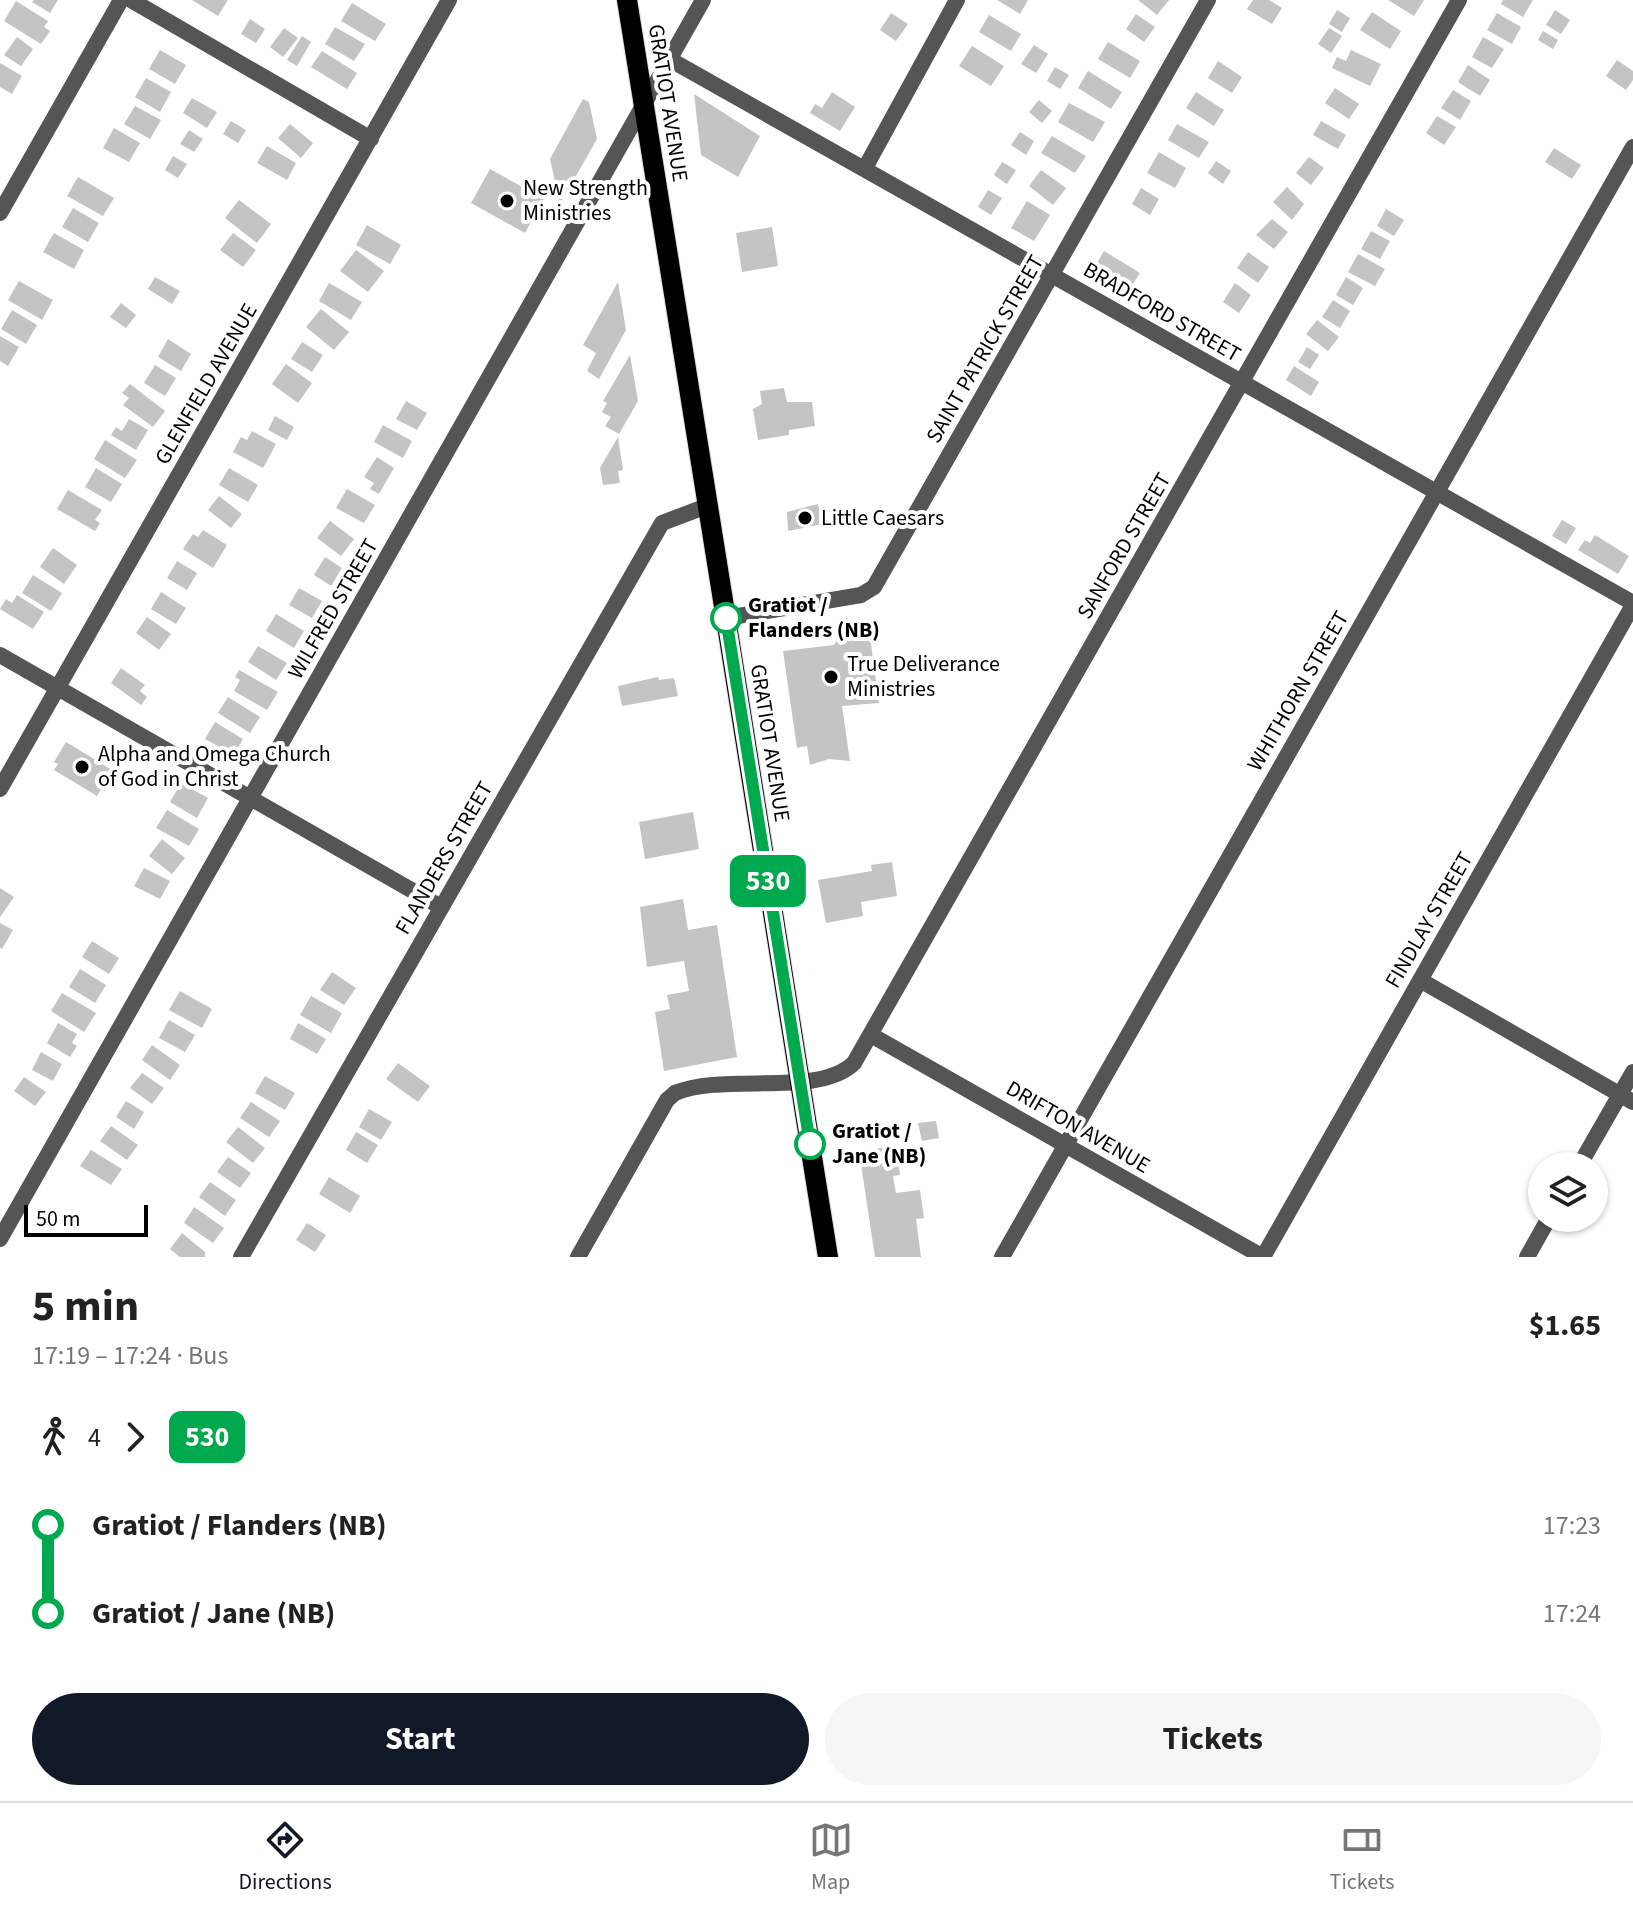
<!DOCTYPE html>
<html lang="en">
<head>
<meta charset="utf-8">
<style>
  body { margin:0; font-family:"Source Sans 3",sans-serif; background:#f6f6f6; color:#222; height:100vh; display:flex; flex-direction:column; font-size:30px; white-space:nowrap }
  * { box-sizing:border-box; margin:0 }
  p { font-size:26px; color:#767676 }
  .icon { flex:none; width:44px; height:44px; fill:none; stroke:currentColor; stroke-width:2; stroke-linecap:round; stroke-linejoin:round }
  .map { position:relative; height:1257px; overflow:hidden }
  .sheet { display:flex; flex-direction:column; background:#fff; flex:1 }
  .sheet>* { flex:none }
  .badge { padding:0 16px; border-radius:12px; font-size:28px; line-height:52px }
  .buttons { position:absolute; left:1528px; top:1152px; display:grid; gap:16px }
  .buttons a { display:grid; place-items:center; width:80px; height:80px; border-radius:50%; background:#fff; box-shadow:0 2px 6px #0004; font-size:40px }
  .scale { position:absolute; left:24px; bottom:20px; width:124px; box-sizing:border-box; padding-left:8px; border:4px solid #000; border-top:0; font-size:22px; line-height:28px; white-space:nowrap; color:#000; -webkit-text-stroke:6px #fff; paint-order:stroke }
  .map>.badge { position:absolute; translate:-50% -50%; box-shadow:0 0 0 4px #fff }
  .legs { display:flex; align-items:center; gap:12px; height:88px; padding:0 32px; font-size:26px }
  .legs p { margin-inline-start:auto }
  .summary { display:flex; align-items:center; justify-content:space-between; height:136px; padding:0 32px }
  h1 { font-size:44px; font-weight:700; line-height:60px }
  .primary-button { display:flex; gap:16px; margin-top:auto; padding:16px 32px }
  .primary-button a { flex:1; height:92px; border-radius:48px; background:#111827; color:#fff; font-size:32px; font-weight:700; line-height:92px; text-align:center }
  .primary-button a+a { background:#f6f6f6; color:#222 }
  ul { padding:0 32px; list-style:none }
  li { display:flex; align-items:center; gap:28px; height:88px; font-size:30px }
  li i { display:grid; place-items:center; width:12px; height:100%; margin:0 10px; background:currentColor }
  li i::after { content:''; width:20px; height:20px; margin:-10px; border:6px solid; border-radius:50%; background:#fff }
  li p { margin-inline-start:auto }
  li:first-child i { background:linear-gradient(#0000 50%,currentColor 0) }
  li:last-child i { background:linear-gradient(currentColor 50%,#0000 0) }
  .menu { display:flex; justify-content:space-around; align-items:center; height:112px; border-top:2px solid #e0e0e0; background:#fff; font-size:22px; color:#767676 }
  .menu a { display:grid; justify-items:center; gap:4px }
  .menu .current { color:#111827 }
  .map>svg:first-child { display:block }
  .building { fill:#c4c4c4 }
  .lines { fill:none; stroke-linecap:round; stroke-linejoin:round }
  .primary-casing { stroke:#dbdbdb; stroke-width:22 }
  .street { stroke:#555; stroke-width:16 }
  .primary { stroke:#000; stroke-width:20 }
  .line-1-casing { stroke:#fff; stroke-width:18 }
  .line-1 { stroke:#00a94e; stroke-width:12 }
  .poi-dot { fill:#000; stroke:#fff; stroke-width:3 }
  .stop-1-dot { fill:#fff; stroke:#00a94e; stroke-width:4 }
  .labels { text-anchor:middle; dominant-baseline:central; stroke-width:8; stroke-linejoin:round; paint-order:stroke }
  .street-label { font-size:22px; fill:#000; stroke:#fff }
  .poi-label { font-size:22px; fill:#000; stroke:#fff; text-anchor:start }
  .stop-label { font-size:22px; font-weight:bold; fill:#000; stroke:#fff; text-anchor:start }
</style>
</head>
<body>
<div class="map">
<svg width="1633" height="1257" viewBox="0 0 1633 1257">
  <rect width="100%" height="100%" fill="#fff"/>
  <!-- building -->
  <path class="building" d="M34,0H58L50,13L32,2Z
    M192,0H228L218,16Z
    M997,0H1028L1020,14Z
    M1138,0H1169L1157,15Z
    M1253,0H1269L1282,8L1272,24L1247,9Z
    M1388,0H1424L1414,16Z
    M1503,0H1533L1523,17L1501,4Z
    M16,1L48,21L44,27L50,31L41,44L4,21Z
    M352,3L386,24L375,41L341,21Z
    M1337,10L1350,18L1342,32L1329,24Z
    M1555,10L1570,20L1561,34L1546,25Z
    M1372,12L1401,31L1390,49L1360,30Z
    M891,13L908,24L896,41L880,30Z
    M1497,13L1521,27L1512,44L1487,30Z
    M1136,14L1155,27L1144,42L1126,29Z
    M989,15L1021,34L1011,51L979,32Z
    M250,19L265,29L256,43L241,34Z
    M335,27L365,44L354,61L325,44Z
    M284,28L298,38L283,57L270,47Z
    M1329,28L1342,36L1331,53L1318,44Z
    M1543,31L1558,40L1553,49L1538,40Z
    M302,36L311,42L297,66L287,60Z
    M17,37L33,49L21,66L4,55Z
    M1483,37L1504,49L1492,68L1472,57Z
    M1108,42L1140,61L1130,78L1098,59Z
    M1034,45L1048,54L1036,73L1021,64Z
    M972,46L1004,66L991,86L959,66Z
    M160,50L186,65L175,84L149,69Z
    M1351,50L1381,64L1370,86L1332,68L1337,57L1346,61Z
    M322,51L357,73L347,89L311,67Z
    M1617,60L1633,71V80L1626,90L1606,76Z
    M1218,61L1242,77L1232,93L1208,78Z
    M0,63L22,76L12,94L0,87Z
    M1468,65L1490,80L1480,96L1458,82Z
    M1055,67L1069,75L1060,89L1047,81Z
    M1088,71L1122,92L1111,109L1078,88Z
    M146,78L171,92L160,112L135,97Z
    M1335,88L1359,104L1349,119L1325,103Z
    M1453,90L1471,101L1460,120L1441,108Z
    M832,92L855,107L840,131L810,113L815,104L822,108Z
    M1196,92L1224,110L1214,126L1186,108Z
    M694,94L760,136L738,177L701,155Z
    M192,98L217,112L207,128L183,113Z
    M583,99L589,102L597,139L560,204L550,159Z
    M1039,100L1052,111L1042,123L1029,112Z
    M1069,103L1105,122L1093,142L1058,122Z
    M135,106L161,120L150,139L124,124Z
    M1437,116L1456,127L1444,145L1426,133Z
    M231,121L246,130L238,143L223,134Z
    M1321,121L1346,135L1338,149L1313,135Z
    M290,124L313,143L301,158L278,138Z
    M1177,124L1209,142L1199,158L1168,140Z
    M114,128L140,143L129,162L103,148Z
    M189,130L203,139L194,152L180,144Z
    M1020,132L1034,141L1026,155L1011,145Z
    M1052,136L1086,156L1075,173L1041,153Z
    M267,146L296,163L287,180L257,163Z
    M1554,148L1581,165L1572,179L1545,162Z
    M1159,152L1186,168L1175,188L1147,173Z
    M173,156L187,164L178,178L165,170Z
    M1309,157L1324,168L1311,185L1296,173Z
    M1216,161L1231,171L1223,184L1208,173Z
    M1002,162L1016,170L1007,184L994,175Z
    M490,169L544,199L525,233L471,203Z
    M1041,170L1066,188L1053,205L1029,186Z
    M78,177L114,198L103,216L67,196Z
    M1287,187L1304,204L1292,220L1273,202Z
    M1141,188L1159,199L1150,215L1132,204Z
    M988,190L1002,198L991,215L978,207Z
    M239,200L271,224L257,243L225,218Z
    M1027,201L1050,215L1034,241L1011,228Z
    M73,208L99,223L88,242L62,227Z
    M1386,209L1404,220L1394,236L1377,226Z
    M1272,219L1288,232L1274,249L1256,235Z
    M367,225L401,245L390,264L356,245Z
    M772,227L778,266L742,272L736,233Z
    M1371,231L1390,241L1380,259L1361,249Z
    M54,233L84,250L74,269L43,252Z
    M233,233L256,250L243,267L220,250Z
    M356,250L384,271L368,292L340,271Z
    M1104,251L1140,273L1129,290L1094,268Z
    M1248,252L1269,267L1258,283L1237,268Z
    M1358,254L1385,269L1375,286L1348,272Z
    M155,277L180,291L172,304L148,289Z
    M1346,277L1363,288L1353,305L1336,295Z
    M19,281L53,300L42,320L8,300Z
    M618,282L626,330L599,379L587,371L596,353L583,345Z
    M329,283L362,302L351,320L319,301Z
    M1235,283L1251,295L1239,313L1223,302Z
    M1333,300L1350,311L1340,328L1322,317Z
    M121,303L136,315L126,328L110,317Z
    M321,309L349,332L334,350L306,327Z
    M12,310L37,325L26,344L1,329Z
    M1317,320L1339,337L1328,351L1306,334Z
    M1215,331L1233,342L1226,354L1208,343Z
    M0,336L19,347L8,366L0,361Z
    M168,339L191,354L181,371L158,357Z
    M302,342L323,355L312,372L291,359Z
    M1307,347L1319,355L1310,369L1298,362Z
    M630,355L638,401L619,434L605,426L611,417L602,412L607,403L603,401Z
    M286,364L312,383L298,403L272,384Z
    M155,365L176,378L165,396L144,383Z
    M1294,366L1319,382L1311,396L1286,380Z
    M130,384L165,411L153,427L123,405L129,398L122,393Z
    M784,388L787,402H812L815,426L789,430V435L758,440L753,409L762,404L760,391Z
    M406,401L427,413L417,430L396,419Z
    M275,416L294,427L287,440L268,430Z
    M129,419L148,430L136,450L111,435L116,427L122,431Z
    M383,425L412,441L403,458L374,442Z
    M252,431L276,444L263,468L233,452L241,437L247,440Z
    M618,437L623,470L618,471L620,483L603,485L600,468Z
    M105,440L137,460L125,478L94,459Z
    M377,457L394,468L379,494L370,489L374,483L364,477Z
    M96,468L122,484L111,502L85,487Z
    M229,468L258,485L248,502L219,485Z
    M347,489L375,505L364,523L336,508Z
    M68,490L102,510L95,520L100,523L95,531L57,509Z
    M219,496L242,514L231,528L208,510Z
    M818,504L822,524L788,531L787,512Z
    M1562,520L1576,528L1566,544L1552,536Z
    M330,521L354,539L341,556L317,538Z
    M203,530L227,545L213,568L183,549L193,534L198,537Z
    M1595,535L1629,556L1618,574L1578,550L1585,540L1590,543Z
    M53,548L77,565L64,584L40,567Z
    M325,557L342,568L331,586L314,575Z
    M177,561L197,573L187,590L167,578Z
    M33,575L62,593L51,611L22,593Z
    M299,588L322,601L312,618L289,605Z
    M161,592L186,608L176,624L151,609Z
    M17,595L44,612L33,629L0,609L6,599L12,603Z
    M276,614L304,631L294,648L266,631Z
    M147,617L171,634L159,650L136,633Z
    M869,629L879,703L842,706L850,761L829,759L810,765L807,746L797,748L783,651L834,645L842,633Z
    M258,646L287,663L276,680L248,662Z
    M121,668L145,685L140,691L147,697L141,705L111,683Z
    M239,670L278,692L267,710L234,691L240,680L235,677Z
    M658,677L659,680L674,678L678,696L622,706L618,686Z
    M228,697L260,717L250,733L218,713Z
    M215,722L243,739L234,755L205,739Z
    M66,742L112,770L97,796L54,770L58,764L54,762Z
    M181,783L208,798L197,818L170,802Z
    M167,810L199,829L189,846L156,828Z
    M693,812L699,849L645,859L639,822Z
    M162,839L185,858L172,874L149,856Z
    M892,862L897,896L861,902L863,916L826,923L818,880L872,871L871,865Z
    M144,868L170,881L160,899L134,886Z
    M0,888L14,897L0,917Z
    M683,899L688,930L717,925L737,1057L664,1071L655,1012L670,1009L667,995L689,991L684,961L647,967L640,907Z
    M0,923L13,930L2,949L0,948Z
    M92,941L119,958L109,974L82,957Z
    M80,969L106,985L95,1003L69,987Z
    M332,972L356,988L344,1005L320,990Z
    M180,991L212,1009L202,1028L169,1010Z
    M62,993L96,1013L84,1032L51,1011Z
    M311,996L342,1013L331,1033L300,1015Z
    M169,1020L195,1035L185,1052L159,1038Z
    M58,1023L77,1034L72,1043L77,1046L70,1057L47,1043Z
    M298,1023L326,1039L317,1054L290,1039Z
    M152,1045L180,1065L170,1080L142,1060Z
    M41,1052L62,1064L53,1081L32,1070Z
    M398,1063L430,1086L418,1102L386,1079Z
    M142,1073L164,1088L152,1104L130,1088Z
    M265,1076L295,1093L285,1110L255,1093Z
    M24,1077L46,1092L35,1106L14,1091Z
    M126,1101L144,1112L134,1129L116,1117Z
    M251,1102L280,1121L269,1137L240,1118Z
    M369,1109L392,1122L381,1140L359,1127Z
    M936,1121L939,1138L922,1141L918,1123Z
    M111,1126L138,1145L127,1160L100,1141Z
    M238,1127L265,1148L253,1163L226,1142Z
    M356,1132L378,1145L367,1163L346,1150Z
    M896,1146L900,1175L893,1176L896,1193L920,1190L924,1218L916,1219L921,1257H875L859,1151Z
    M91,1150L122,1169L111,1185L80,1166Z
    M228,1157L251,1173L240,1188L217,1172Z
    M329,1177L360,1196L350,1213L319,1194Z
    M210,1182L236,1200L225,1216L199,1197Z
    M194,1207L224,1228L213,1243L184,1223Z
    M307,1223L326,1235L315,1252L296,1240Z
    M182,1233L205,1252V1257H180L170,1249Z"/>
  <g class="lines">
    <!-- primary casing -->
    <g class="primary-casing">
      <path id="primary" d="M627,0L828,1257"/>
    </g>
    <!-- street -->
    <path class="street" d="M131,0L371,139
      M669,59L1633,603
      M865,168L957,0
      M0,213L121,0
      M726,618L861,595L874,587L1208,0
      M0,655L441,907
      M0,789L449,0
      M1420,980L1633,1102
      M871,1035L1263,1257L1633,605
      M1579,1166L1633,1072
      M0,1239L703,0
      M241,1257L662,523L707,506
      M578,1257L667,1100L675,1093C725,1072 818,1098 854,1063L1459,0
      M1002,1257L1633,147
      M1527,1257L1549,1218"/>
    <!-- primary -->
    <use href="#primary" class="primary"/>
  </g>
  <g class="lines">
    <!-- line-1 casing -->
    <g class="line-1-casing">
      <path id="line-1" d="M726,618L810,1144"/>
    </g>
    <!-- line-1 -->
    <use href="#line-1" class="line-1"/>
  </g>
  <!-- markers -->
  <g class="poi-dot">
    <circle cx="507" cy="201" r="8"/>
    <circle cx="805" cy="518" r="8"/>
    <circle cx="831" cy="677" r="8"/>
    <circle cx="82" cy="767" r="8"/>
  </g>
  <g class="stop-1-dot">
    <circle cx="726" cy="618" r="14"/>
    <circle cx="810" cy="1144" r="14"/>
  </g>
  <g class="labels">
    <!-- street labels -->
    <g class="street-label">
      <text transform="translate(668 103) rotate(81)">GRATIOT AVENUE</text>
      <text transform="translate(1162 312) rotate(30)">BRADFORD STREET</text>
      <text transform="translate(985 349) rotate(-60)">SAINT PATRICK STREET</text>
      <text transform="translate(206 384) rotate(-60)">GLENFIELD AVENUE</text>
      <text transform="translate(1124 546) rotate(-60)">SANFORD STREET</text>
      <text transform="translate(333 609) rotate(-60)">WILFRED STREET</text>
      <text transform="translate(1298 691) rotate(-60)">WHITHORN STREET</text>
      <text transform="translate(770 743) rotate(81)">GRATIOT AVENUE</text>
      <text transform="translate(444 858) rotate(-60)">FLANDERS STREET</text>
      <text transform="translate(1429 920) rotate(-60)">FINDLAY STREET</text>
      <text transform="translate(1078 1127) rotate(30)">DRIFTON AVENUE</text>
    </g>
    <!-- poi labels -->
    <g class="poi-label">
      <text x="523" y="188">New Strength<tspan x="523" dy="25">Ministries</tspan></text>
      <text x="821" y="518">Little Caesars</text>
      <text x="847" y="664">True Deliverance<tspan x="847" dy="25">Ministries</tspan></text>
      <text x="98" y="754">Alpha and Omega Church<tspan x="98" dy="25">of God in Christ</tspan></text>
    </g>
    <!-- stop labels -->
    <g class="stop-label">
      <text x="748" y="605">Gratiot /<tspan x="748" dy="25">Flanders (NB)</tspan></text>
      <text x="832" y="1131">Gratiot /<tspan x="832" dy="25">Jane (NB)</tspan></text>
    </g>
  </g>
</svg>
<div class="buttons">
<a><svg class="icon" aria-label="layers" viewBox="0 0 24 24"><path d="M12 4l9 5-9 5-9-5zM3 14l9 5 9-5"/></svg></a>
</div>
<div class="scale">50 m</div>
<b class="badge" style="left:768px;top:881px;background:#00a94e;color:#fff">530</b>
</div>
<section class="sheet">
<div class="summary"><div><h1>5 min</h1><p>17:19 – 17:24 · Bus</p></div><b>$1.65</b></div>
<div class="legs"><svg class="icon" aria-label="walk" viewBox="0 0 24 24"><circle cx="13" cy="4" r="2"/><path d="M13 8l-2 6 4 7M11 14l-3 7M7 12l3-4h3l4 4"/></svg>4<svg class="icon" aria-label="forward" viewBox="0 0 24 24"><path d="M9 5l7 7-7 7"/></svg><b class="badge" style="background:#00a94e;color:#fff">530</b></div>
<ul>
<li><i style="color:#00a94e"></i><b>Gratiot / Flanders (NB)</b><p>17:23</p></li>
<li><i style="color:#00a94e"></i><b>Gratiot / Jane (NB)</b><p>17:24</p></li>
</ul>
<div class="primary-button"><a>Start</a><a>Tickets</a></div>
</section>
<nav class="menu">
<a class="current"><svg class="icon" aria-label="directions" viewBox="0 0 24 24"><path d="M12 3l9 9-9 9-9-9zM9 14v-3h6M13 9l2 2-2 2"/></svg>Directions</a>
<a><svg class="icon" aria-label="map" viewBox="0 0 24 24"><path d="M3 6l6-2 6 2 6-2v14l-6 2-6-2-6 2zM9 4v14M15 6v14"/></svg>Map</a>
<a><svg class="icon" aria-label="tickets" viewBox="0 0 24 24"><path d="M3 7h18v10H3zM15 7v10"/></svg>Tickets</a>
</nav>
</body>
</html>
